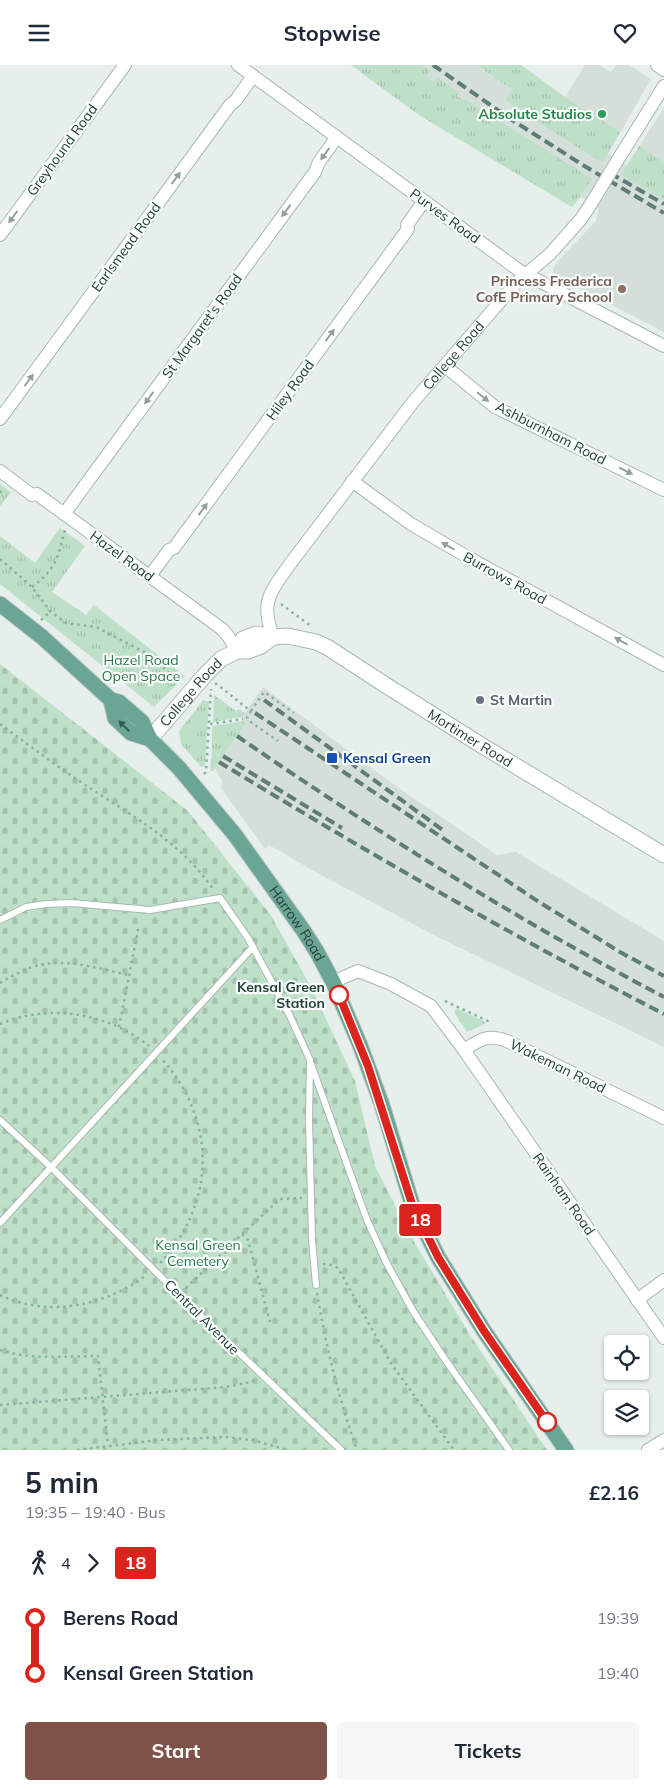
<!DOCTYPE html>
<html lang="en">
<head>
<meta charset="utf-8">
<style>
  body { margin:0; font-family:Mulish,sans-serif; background:#f6f6f7; color:#1f2937; height:100vh; display:flex; flex-direction:column; font-size:19px; white-space:nowrap }
  * { box-sizing:border-box; margin:0 }
  p { font-size:16px; color:#747a83 }
  .icon { flex:none; width:28px; height:28px; fill:none; stroke:currentColor; stroke-width:2; stroke-linecap:round; stroke-linejoin:round }
  .map { position:relative; height:1385px; overflow:hidden }
  .sheet { display:flex; flex-direction:column; background:#fff; flex:1 }
  .sheet>* { flex:none }
  .badge { padding:0 10px; border-radius:4px; font-size:18px; line-height:32px }
  .controls { position:absolute; left:604px; top:1270px; display:grid; gap:10px }
  .controls a { display:grid; place-items:center; width:45px; height:45px; border-radius:5px; background:#fff; box-shadow:0 1px 4px #0004; font-size:25px }
  .map>.badge { position:absolute; translate:-50% -50%; box-shadow:0 0 0 2px #fff }
  .legs { display:flex; align-items:center; gap:8px; height:55px; padding:0 25px; font-size:16px }
  .legs p { margin-inline-start:auto }
  .overview { display:flex; align-items:center; justify-content:space-between; height:85px; padding:0 25px }
  h1 { font-size:28px; font-weight:700; line-height:38px }
  .button { display:flex; gap:10px; margin-top:auto; padding:10px 25px }
  .button a { flex:1; height:58px; border-radius:5px; background:#7f5249; color:#fff; font-size:20px; font-weight:700; line-height:58px; text-align:center }
  .button a+a { background:#f6f6f7; color:#1f2937 }
  ul { padding:0 25px; list-style:none }
  li { display:flex; align-items:center; gap:18px; height:55px; font-size:19px }
  li i { display:grid; place-items:center; width:8px; height:100%; margin:0 6px; background:currentColor }
  li i::after { content:''; width:12px; height:12px; margin:-6px; border:4px solid; border-radius:50%; background:#fff }
  li p { margin-inline-start:auto }
  li:first-child i { background:linear-gradient(#0000 50%,currentColor 0) }
  li:last-child i { background:linear-gradient(currentColor 50%,#0000 0) }
  header { display:flex; justify-content:space-between; align-items:center; height:65px; padding:0 25px; background:#fff; font-size:22px; font-weight:700 }
  .map>svg:first-child { display:block }
  .built { fill:#d4dfda }
  .grass { fill:url(#grass-tufts) }
  .cemetery { fill:url(#cemetery-stones) }
  .lines { fill:none; stroke-linecap:round; stroke-linejoin:round }
  .lane-casing { stroke:#a8b8b2; stroke-width:8 }
  .street-casing { stroke:#a8b8b2; stroke-width:14 }
  .secondary-casing { stroke:#a4bbb3; stroke-width:17 }
  .primary-casing { stroke:#c2cac8; stroke-width:17 }
  .path { stroke:#86b3a5; stroke-width:2.5; stroke-dasharray:2.5 4; stroke-linecap:butt }
  .lane { stroke:#fff; stroke-width:6 }
  .street { stroke:#fff; stroke-width:12 }
  .secondary { stroke:#fff; stroke-width:15 }
  .primary { stroke:#6aa596; stroke-width:15 }
  .rail { stroke:#5f7d75; stroke-width:4; stroke-dasharray:10 5; stroke-linecap:butt }
  .street-bridge-casing { stroke:#a8b8b2; stroke-width:14; stroke-linecap:butt }
  .street-bridge { stroke:#fff; stroke-width:12 }
  .oneway { fill:#92a09c }
  .oneway2 { fill:#365b51 }
  .line-1-casing { stroke:#fff; stroke-width:11 }
  .line-1 { stroke:#dc241f; stroke-width:8 }
  .leisure-dot { fill:#2e9e5b; stroke:#f7fbf9; stroke-width:2 }
  .education-dot { fill:#8d6e63; stroke:#f7fbf9; stroke-width:2 }
  .worship-dot { fill:#6b7280; stroke:#f7fbf9; stroke-width:2 }
  .transit-dot { fill:#1a4fb4; stroke:#f7fbf9; stroke-width:2 }
  .stop-1-dot { fill:#fff; stroke:#dc241f; stroke-width:2.5 }
  .labels { text-anchor:middle; dominant-baseline:central; stroke-width:4.5; stroke-linejoin:round; paint-order:stroke }
  .leisure-label { font-size:14px; font-weight:bold; fill:#27864d; stroke:#f7fbf9; text-anchor:end }
  .street-label { font-size:14px; fill:#24423a; stroke:#f7fbf9 }
  .education-label { font-size:14px; font-weight:bold; fill:#785e54; stroke:#f7fbf9; text-anchor:end }
  .park-label { font-size:14px; fill:#2d7a4b; stroke:#f7fbf9 }
  .worship-label { font-size:14px; font-weight:bold; fill:#5b616d; stroke:#f7fbf9; text-anchor:start }
  .transit-label { font-size:14px; font-weight:bold; fill:#164399; stroke:#f7fbf9; text-anchor:start }
  .stop-label { font-size:14px; font-weight:bold; fill:#24423a; stroke:#f7fbf9; text-anchor:end }
</style>
</head>
<body>
<header><svg class="icon" aria-label="menu" viewBox="0 0 24 24"><path d="M4 6h16M4 12h16M4 18h16"/></svg>Stopwise<svg class="icon" aria-label="heart" viewBox="0 0 24 24"><path d="M12 20l-8-8c-3-5 5-10 8-4 3-6 11-1 8 4z"/></svg></header>
<div class="map">
<svg width="664" height="1385" viewBox="0 0 664 1385">
  <defs>
    <pattern id="grass-tufts" width="24" height="20" patternUnits="userSpaceOnUse" patternTransform="scale(1.25)"><rect width="24" height="20" fill="#bfe0c8"/><path d="M3 7l-1-3M5 7V3M7 7l1-3M15 17l-1-3M17 17v-4M19 17l1-3" fill="none" stroke="#a4c1ad"/></pattern>
    <pattern id="cemetery-stones" width="16" height="16" patternUnits="userSpaceOnUse" patternTransform="scale(1.25)"><rect width="16" height="16" fill="#bfe0c8"/><path d="M2 7V4a2 2 0 0 1 4 0v3zM10 15v-3a2 2 0 0 1 4 0v3z" fill="#a4c1ad"/></pattern>
  </defs>
  <rect width="100%" height="100%" fill="#e6efeb"/>
  <!-- built -->
  <path class="built" d="M351,0H521L565,32L585,0H599L611,7L616,0H629L651,14L608,89L627,101L664,42V267L554,210L553,204L558,196L596,156L599,144L581,132L572,142L419,50Z
    M263,622L393,719L497,790L516,787L664,876V982L432,869L319,809L269,780L265,784L221,723L222,716L215,703L246,658H243L242,652Z"/>
  <!-- grass -->
  <path class="grass" d="M351,0H422L430,6L426,11L434,17L438,13L459,28L458,31L464,36L465,34L592,114L572,142L419,50Z
    M477,0H521L565,32L620,67L602,98L505,35L512,25Z
    M639,81L664,97V134L621,110Z
    M0,419L11,427L0,441Z
    M60,463L85,481L52,527L86,550L94,540L185,611L154,642L0,519V471L35,498Z
    M214,630L236,646L239,644L245,648L242,652L213,657Z
    M203,635L209,637L205,701L201,702L181,679L179,666Z
    M243,656L244,658H246L213,706L210,705L211,694L212,693V661Z
    M458,944L485,957V959L467,967L455,949V945Z"/>
  <!-- cemetery -->
  <path class="cemetery" d="M0,599L188,746L270,849L311,922L355,1016L375,1101L410,1170L470,1270L547,1385H0Z"/>
  <g class="lines">
    <!-- lane casing -->
    <g class="lane-casing">
      <path id="lane" d="M0,855L26,842L46,839L72,838L150,845L220,833L248,873L290,951L310,995L309,1055L312,1175L316,1220
        M311,999L367,1155L386,1197L413,1246L444,1293L509,1385
        M0,1055L52,1103L189,1240L341,1385
        M0,1158L253,882"/>
    </g>
    <!-- street casing -->
    <g class="street-casing">
      <g id="street">
        <path d="M238,0L520,206L664,281"/>
        <path d="M657,0L664,5"/>
        <path d="M617,96L664,21"/>
        <path d="M0,170L125,0"/>
        <path d="M445,301L495,342L664,425"/>
        <path d="M0,354L230,40L236,35L253,11"/>
        <path d="M0,406L32,430L37,429L222,564L228,571L237,586"/>
        <path d="M352,416L411,459L471,494L664,600"/>
        <path d="M64,449L315,107L319,97L337,72"/>
        <path d="M150,511L169,485L174,483L408,164L407,160L424,136"/>
        <path id="s1" d="M273,572C260,536 270,528 290,499L413,337L517,217L550,189L581,154L591,139"/>
        <path d="M333,917L358,906L391,919L431,941L464,985L664,1273"/>
        <path d="M464,985C481,974 487,969 507,976L664,1053"/>
        <path d="M637,1235L664,1215"/>
        <path d="M648,1385L664,1375"/>
      </g>
    </g>
    <!-- secondary casing -->
    <g class="secondary-casing">
      <g id="secondary">
        <path id="s2" d="M237,586L243,574L256,569L273,572L288,571L316,577L327,582L387,621L481,680L664,790"/>
        <path id="s3" d="M150,674L205,610L221,594L237,586H248L261,581L273,572"/>
      </g>
    </g>
    <!-- primary casing -->
    <g class="primary-casing">
      <g id="primary">
        <path d="M0,539L42,572L111,635L115,653L131,668L150,674"/>
        <path id="s4" d="M111,635L119,637L142,657L150,674L179,703L235,770L303,865L317,887L333,917L360,980L382,1040L412,1139L438,1192L484,1266L566,1385"/>
      </g>
    </g>
    <!-- path -->
    <path class="path" d="M0,428L3,423
      M0,494L32,522L50,546L66,558L96,562L148,589L181,618
      M32,522C56,504 58,492 65,465
      M281,539L311,561
      M41,555L50,547
      M215,618C228,627 238,637 251,646L264,627L294,648
      M251,646L247,652L248,655L278,676
      M0,659C30,681 59,703 90,723C136,753 181,778 213,824
      M210,659L243,654
      M204,709L206,707L211,624
      M0,918C10,912 21,906 32,902C63,892 97,903 128,910
      M445,936L490,957V959
      M0,959C49,938 108,948 149,981
      M119,962L139,860
      M242,1169L280,1134L302,1133
      M160,1198C216,1138 217,1056 162,994
      M323,1199L332,1200L338,1203L392,1300L454,1385
      M186,1223L242,1169L248,1175L270,1257
      M317,1228C326,1282 339,1334 357,1385
      M0,1230C48,1253 106,1241 146,1210
      M0,1285C29,1295 68,1291 98,1291L108,1381
      M0,1340L225,1322L252,1317L254,1315
      M77,1385L158,1375L226,1372L253,1375L287,1385"/>
    <!-- lane -->
    <use href="#lane" class="lane"/>
    <!-- street -->
    <use href="#street" class="street"/>
    <!-- secondary -->
    <use href="#secondary" class="secondary"/>
    <!-- primary -->
    <use href="#primary" class="primary"/>
    <!-- rail -->
    <path class="rail" d="M433,0L512,55L586,102L664,148
      M610,108L664,139
      M264,635L444,766
      M255,648L539,837L620,887L664,911
      M237,671C375,766 516,854 664,932
      M223,691L342,763
      M219,697C365,786 512,871 664,949"/>
    <!-- street-bridge casing -->
    <g class="street-bridge-casing">
      <path id="street-bridge" d="M591,139L617,96"/>
    </g>
    <!-- street-bridge -->
    <use href="#street-bridge" class="street-bridge"/>
  </g>
  <!-- one-way arrows -->
  <defs><path id="oneway-solid" d="M-6-.8H1V-3.2L6.5 0L1 3.2V.8H-6Z" transform="scale(1.25)"/></defs>
  <g class="oneway">
    <use href="#oneway-solid" transform="translate(325 89) rotate(126)"/>
    <use href="#oneway-solid" transform="translate(176 113) rotate(-54)"/>
    <use href="#oneway-solid" transform="translate(286 146) rotate(126)"/>
    <use href="#oneway-solid" transform="translate(13 152) rotate(126)"/>
    <use href="#oneway-solid" transform="translate(330 270) rotate(-54)"/>
    <use href="#oneway-solid" transform="translate(29 315) rotate(-54)"/>
    <use href="#oneway-solid" transform="translate(483 332) rotate(39)"/>
    <use href="#oneway-solid" transform="translate(149 333) rotate(126)"/>
    <use href="#oneway-solid" transform="translate(626 406) rotate(26)"/>
    <use href="#oneway-solid" transform="translate(203 444) rotate(-54)"/>
    <use href="#oneway-solid" transform="translate(448 481) rotate(-150)"/>
    <use href="#oneway-solid" transform="translate(621 576) rotate(-151)"/>
  </g>
  <use class="oneway2" href="#oneway-solid" transform="translate(124 661) rotate(-135)"/>
  <g class="lines">
    <!-- line-1 casing -->
    <g class="line-1-casing">
      <path id="line-1" d="M339,930L368,1001L412,1139L438,1192L484,1266L547,1357"/>
    </g>
    <!-- line-1 -->
    <use href="#line-1" class="line-1"/>
  </g>
  <!-- markers -->
  <circle class="leisure-dot" cx="602" cy="49" r="5"/>
  <circle class="education-dot" cx="622" cy="224" r="5"/>
  <circle class="worship-dot" cx="480" cy="635" r="5"/>
  <rect class="transit-dot" x="326" y="687" width="12" height="12" rx="2.5"/>
  <g class="stop-1-dot">
    <circle cx="339" cy="930" r="9"/>
    <circle cx="547" cy="1357" r="9"/>
  </g>
  <g class="labels">
    <!-- leisure labels -->
    <g class="leisure-label">
      <text x="592" y="49">Absolute Studios</text>
    </g>
    <!-- street labels -->
    <g class="street-label">
      <text transform="translate(62 85) rotate(-54)">Greyhound Road</text>
      <text transform="translate(445 151) rotate(36)">Purves Road</text>
      <text transform="translate(126 182) rotate(-54)">Earlsmead Road</text>
      <text transform="translate(202 261) rotate(-54)">St Margaret's Road</text>
      <text stroke="none"><textPath href="#s1" startOffset="345">College Road</textPath></text>
      <text transform="translate(290 325) rotate(-54)">Hiley Road</text>
      <text transform="translate(551 368) rotate(27)">Ashburnham Road</text>
      <text transform="translate(122 491) rotate(36)">Hazel Road</text>
      <text transform="translate(505 513) rotate(29)">Burrows Road</text>
      <text stroke="none"><textPath href="#s3" startOffset="62">College Road</textPath></text>
      <text stroke="none"><textPath href="#s2" startOffset="270">Mortimer Road</textPath></text>
      <text stroke="none"><textPath href="#s4" startOffset="294">Harrow Road</textPath></text>
      <text transform="translate(558 1001) rotate(26)">Wakeman Road</text>
      <text transform="translate(564 1129) rotate(55)">Rainham Road</text>
      <text transform="translate(202 1252) rotate(45)">Central Avenue</text>
    </g>
    <!-- education labels -->
    <g class="education-label">
      <text x="612" y="216">Princess Frederica<tspan x="612" dy="16">CofE Primary School</tspan></text>
    </g>
    <!-- park labels -->
    <g class="park-label">
      <text x="141" y="595">Hazel Road<tspan x="141" dy="16">Open Space</tspan></text>
      <text x="198" y="1180">Kensal Green<tspan x="198" dy="16">Cemetery</tspan></text>
    </g>
    <!-- worship labels -->
    <g class="worship-label">
      <text x="490" y="635">St Martin</text>
    </g>
    <!-- transit labels -->
    <g class="transit-label">
      <text x="343" y="693">Kensal Green</text>
    </g>
    <!-- stop labels -->
    <g class="stop-label">
      <text x="325" y="922">Kensal Green<tspan x="325" dy="16">Station</tspan></text>
    </g>
  </g>
</svg>
<div class="controls">
<a><svg class="icon" aria-label="locate" viewBox="0 0 24 24"><circle cx="12" cy="12" r="6"/><path d="M12 2v4M12 18v4M2 12h4M18 12h4"/></svg></a>
<a><svg class="icon" aria-label="layers" viewBox="0 0 24 24"><path d="M12 4l9 5-9 5-9-5zM3 14l9 5 9-5"/></svg></a>
</div>
<b class="badge" style="left:420px;top:1155px;background:#dc241f;color:#fff">18</b>
</div>
<section class="sheet">
<div class="overview"><div><h1>5 min</h1><p>19:35 – 19:40 · Bus</p></div><b>£2.16</b></div>
<div class="legs"><svg class="icon" aria-label="walk" viewBox="0 0 24 24"><circle cx="13" cy="4" r="2"/><path d="M13 8l-2 6 4 7M11 14l-3 7M7 12l3-4h3l4 4"/></svg>4<svg class="icon" aria-label="forward" viewBox="0 0 24 24"><path d="M9 5l7 7-7 7"/></svg><b class="badge" style="background:#dc241f;color:#fff">18</b></div>
<ul>
<li><i style="color:#dc241f"></i><b>Berens Road</b><p>19:39</p></li>
<li><i style="color:#dc241f"></i><b>Kensal Green Station</b><p>19:40</p></li>
</ul>
<div class="button"><a>Start</a><a>Tickets</a></div>
</section>
</body>
</html>
